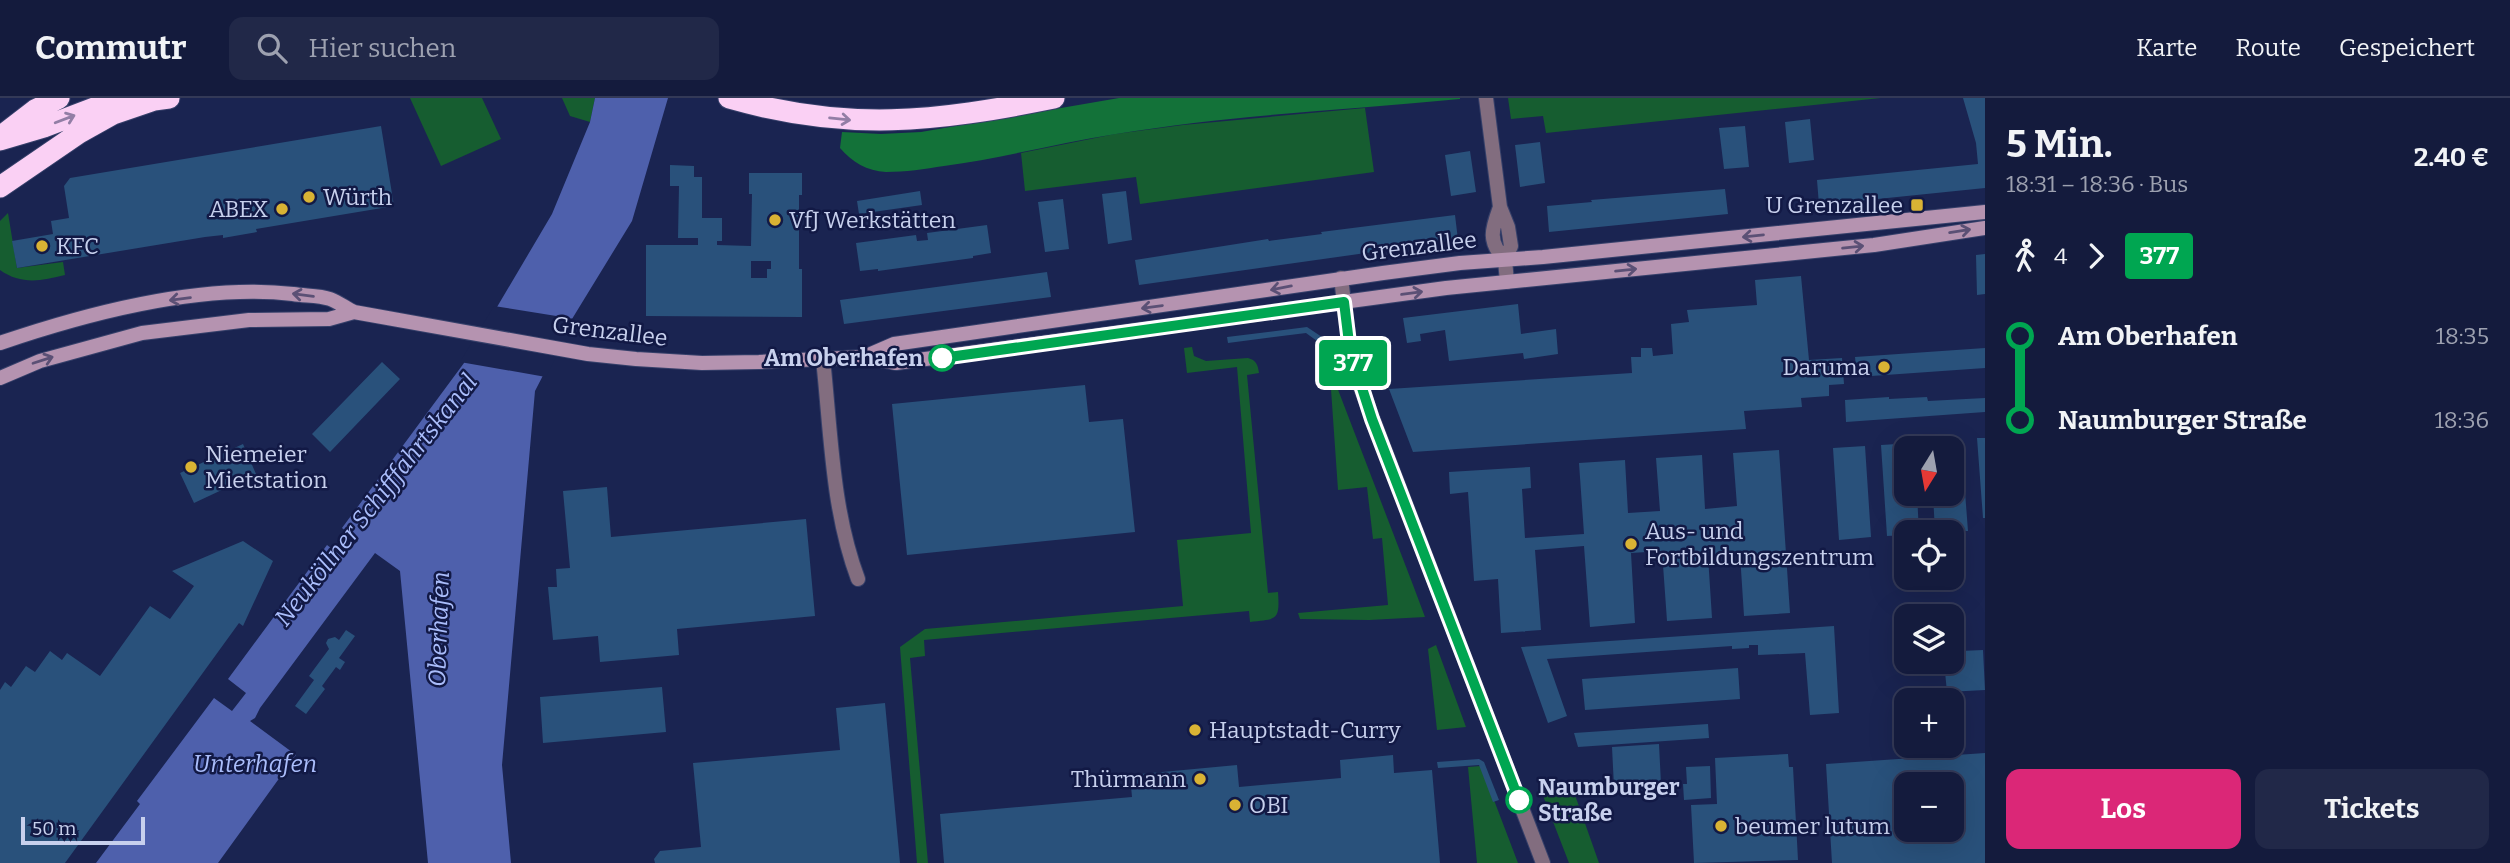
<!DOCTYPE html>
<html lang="de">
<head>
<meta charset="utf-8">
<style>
  body { margin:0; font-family:Bitter,serif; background:#212848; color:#f1f3f6; height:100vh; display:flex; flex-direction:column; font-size:26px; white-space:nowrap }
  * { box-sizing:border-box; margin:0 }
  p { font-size:23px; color:#9da1b0 }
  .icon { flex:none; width:38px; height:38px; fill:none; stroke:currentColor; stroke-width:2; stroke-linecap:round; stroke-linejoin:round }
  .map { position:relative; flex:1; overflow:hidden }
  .side { display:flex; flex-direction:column; background:#141b3d; width:525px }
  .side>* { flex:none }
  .badge { padding:0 14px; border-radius:5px; font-size:24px; line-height:46px }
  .needle { width:46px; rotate:191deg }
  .buttons { position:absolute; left:1894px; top:338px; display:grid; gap:14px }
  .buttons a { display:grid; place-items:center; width:70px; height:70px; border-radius:14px; background:#141b3d; box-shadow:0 7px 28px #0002,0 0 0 2px #333957; font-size:35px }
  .scale { position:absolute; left:21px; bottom:18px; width:124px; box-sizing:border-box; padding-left:7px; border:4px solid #c7d0ed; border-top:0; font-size:19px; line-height:24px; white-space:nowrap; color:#c7d0ed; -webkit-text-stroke:5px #121945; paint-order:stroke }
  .map>.badge { position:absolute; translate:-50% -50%; box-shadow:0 0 0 4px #fff }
  .legs { display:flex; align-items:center; gap:10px; height:77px; padding:0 21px; font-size:23px }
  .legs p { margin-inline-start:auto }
  .summary { display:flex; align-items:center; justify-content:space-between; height:119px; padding:0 21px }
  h1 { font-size:38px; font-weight:700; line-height:52px }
  .button { display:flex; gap:14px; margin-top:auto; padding:14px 21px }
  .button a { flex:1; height:80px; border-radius:14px; background:#db2777; color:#fff; font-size:28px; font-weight:700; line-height:80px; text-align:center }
  .button a+a { background:#212848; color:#f1f3f6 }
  ul { padding:0 21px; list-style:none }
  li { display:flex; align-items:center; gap:24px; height:84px; font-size:26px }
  li i { display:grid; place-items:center; width:10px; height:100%; margin:0 9px; background:currentColor }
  li i::after { content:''; width:18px; height:18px; margin:-9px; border:5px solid; border-radius:50%; background:#141b3d }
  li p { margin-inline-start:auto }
  li:first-child i { background:linear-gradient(#0000 50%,currentColor 0) }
  li:last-child i { background:linear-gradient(currentColor 50%,#0000 0) }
  header { display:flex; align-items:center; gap:42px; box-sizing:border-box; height:98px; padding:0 35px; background:#141b3d; border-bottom:2px solid #333957 }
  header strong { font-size:33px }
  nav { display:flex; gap:38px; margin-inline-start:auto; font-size:24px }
  .search { width:490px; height:63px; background:#212848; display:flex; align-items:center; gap:18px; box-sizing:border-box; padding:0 24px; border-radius:14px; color:#9da1b0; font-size:26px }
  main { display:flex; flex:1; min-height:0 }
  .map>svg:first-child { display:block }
  .green { fill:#165d30 }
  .forest { fill:#137239 }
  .water { fill:#4e60ac }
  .pier { fill:#1a2451 }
  .building { fill:#29517b; fill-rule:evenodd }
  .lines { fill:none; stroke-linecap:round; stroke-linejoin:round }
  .street-casing { stroke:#36406a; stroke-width:16 }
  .secondary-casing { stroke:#36406a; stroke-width:16 }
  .highway-casing { stroke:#36406a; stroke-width:23 }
  .street { stroke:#826d7f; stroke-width:14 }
  .secondary { stroke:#b593b0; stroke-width:14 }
  .highway { stroke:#fad0f4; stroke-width:21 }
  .oneway { stroke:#927ea5 }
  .oneway2 { stroke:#5b5075 }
  .line-1-casing { stroke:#fff; stroke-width:16 }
  .line-1 { stroke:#00a651; stroke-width:10 }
  .poi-dot { fill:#d9b334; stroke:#121945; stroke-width:2.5 }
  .stop-1-dot { fill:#fff; stroke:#00a651; stroke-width:3.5 }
  .labels { text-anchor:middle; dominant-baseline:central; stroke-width:5; stroke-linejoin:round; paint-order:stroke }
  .poi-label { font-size:23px; fill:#c7d0ed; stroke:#121945; text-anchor:start }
  .street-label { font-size:23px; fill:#c7d0ed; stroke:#121945 }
  .stop-label { font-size:23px; font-weight:bold; fill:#c7d0ed; stroke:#121945; text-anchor:end }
  .water-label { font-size:24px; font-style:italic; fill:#aabdfb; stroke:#121945 }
</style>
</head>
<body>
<header>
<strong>Commutr</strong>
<div class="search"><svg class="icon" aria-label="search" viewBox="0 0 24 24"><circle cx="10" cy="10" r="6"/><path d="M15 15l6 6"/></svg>Hier suchen</div>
<nav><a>Karte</a><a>Route</a><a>Gespeichert</a></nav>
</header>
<main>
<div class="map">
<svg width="1985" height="765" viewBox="0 0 1985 765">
  <rect width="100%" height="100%" fill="#1a2451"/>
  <!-- green -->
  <path class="green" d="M410,0H482L501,41L441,68Z
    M562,0H595L590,24L570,18Z
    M1508,0H1881L1546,35L1543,18L1511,21Z
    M1365,10L1374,74L1140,106L1136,79L1025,93L1021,55L1115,36L1183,27Z
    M8,115L17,170L63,164L65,177C41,183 21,187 0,172V123Z
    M1192,249L1194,258L1206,263L1248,260C1256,262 1258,267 1259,275L1247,277L1268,495L1278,494C1280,523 1277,521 1250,524L1249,513L924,542L925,558L910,560L928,765H917L900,549L925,531L1183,508L1177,442L1251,435L1237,269L1187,275L1184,250Z
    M1327,263L1413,487L1425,519L1369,522L1300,521L1298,515L1388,507L1382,440L1373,441L1367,389L1338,392L1330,277L1325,264Z
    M1436,547L1466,629L1437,632L1428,551Z
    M1481,668L1518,765H1477L1468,669Z
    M1559,689L1567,690L1575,697L1599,765H1569L1540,690Z"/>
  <!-- forest -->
  <path class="forest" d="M1119,0H1460V1C1346,12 1230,17 1116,36C1059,45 1002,60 944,68C925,71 905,74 886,74C867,73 852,64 840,50L842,34L881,36L921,34Z"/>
  <!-- water -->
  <path class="water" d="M595,0H668L632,123L572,221L535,293L502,667L511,765H428L400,473L375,455L260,610L255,620L250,623L296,657L218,765H96L140,706L137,703L214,600L232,613L246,595L228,581L327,447L344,460L347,453L358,443L342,430L464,265L552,116L590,24Z"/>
  <!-- pier -->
  <path class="pier" d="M494,208L575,221L546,279L460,264Z"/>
  <!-- building -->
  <path class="building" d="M1963,0H1985V90L1819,107L1817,82L1978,66L1976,45Z
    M1810,21L1814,62L1789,65L1785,24Z
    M381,28L394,108L256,131L257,134L223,140V137L205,139L17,170L12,143L53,136L51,123L69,120L64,88L70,80Z
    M1745,28L1749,69L1724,71L1719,30Z
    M1540,44L1545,85L1520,89L1515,47Z
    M1470,53L1476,94L1451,98L1445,57Z
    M670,67L694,68V79H702V120H722V143H717V147L751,148L752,96H749V75H802V97H799V171H802V219L646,218V147H698V140H678L679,88H670ZM751,163H771V171H767V180H751Z
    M1725,91L1728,116L1549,134L1547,108L1592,104L1591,102Z
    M920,93L922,107L859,116L857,103Z
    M1126,93L1132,142L1108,146L1102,96Z
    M1063,101L1069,151L1045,154L1038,104Z
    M1455,117L1458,142L1139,187L1135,162L1268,141L1269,143L1322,136L1321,134Z
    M987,127L991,155L973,158V160L878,173V171L860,173L856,145L916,137L917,143L928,142L927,135Z
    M1985,156V196L1977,197L1976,157Z
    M1047,174L1051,199L844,226L840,202Z
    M1801,178L1809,262L1842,260L1844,286L1829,287V298L1801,300L1802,309L1744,313L1746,331L1413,354L1389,291L1632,275L1631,259H1641V250H1652L1653,258L1673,256L1671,226L1689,224L1687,212L1757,207L1755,182Z
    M1518,206L1521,236L1556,231L1558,256L1524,261L1523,255L1449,263L1445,232L1420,236L1421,243L1407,245L1403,220Z
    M1307,229L1322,239L1331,261L1326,263L1317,243L1306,235L1228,245L1227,239Z
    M1985,250V270L1857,279L1855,259Z
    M382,264L400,281L330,354L312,336Z
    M1085,287L1089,324L1123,321L1135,434L907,457L892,306Z
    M1889,299V301L1927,299L1928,303L1985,300V314L1846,324L1845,302Z
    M1977,340H1985V420H1983Z
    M1961,341L1968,433L1935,434L1933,396H1951V350H1930L1929,343Z
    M1913,345L1914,350H1906V396H1917L1919,434H1906V437L1887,438L1881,347Z
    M243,346L256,376L194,405L180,375Z
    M1865,348L1871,439L1839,442L1833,350Z
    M1779,352L1790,515L1744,518L1740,456L1708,458L1712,520L1667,523L1662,453L1631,455L1635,525L1590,529L1584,448L1535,452L1541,532L1501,535L1498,481L1474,483L1468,394L1450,396L1449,374L1530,369L1531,390L1522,391L1525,440L1584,436L1579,365L1625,362L1628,415L1660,413L1656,360L1702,357L1705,411L1737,408L1733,355Z
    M607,389L611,439L806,421L815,518L677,531L679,557L600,564L598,538L553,542L548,489H557L556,471L570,470L563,393Z
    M243,443L273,463L243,528L239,525L65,765H0V592L5,584L11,589L26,568L35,574L50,553L62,562L67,555L100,578L150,508L170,521L194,488L172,473Z
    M1834,528L1839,615L1810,617L1805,555L1758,557V547H1749V550L1732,551V548L1547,561L1567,618L1548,625L1521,549Z
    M346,532L355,538L339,560L345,564L340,572L336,569L322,588L325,591L306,616L295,608L314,582L309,578L329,551L326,545L328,541L335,539L339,542Z
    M1983,552L1985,592L1947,594L1944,564H1951V558H1960V553Z
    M1738,570L1740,601L1585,612L1582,581Z
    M662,589L666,634L543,645L540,599Z
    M1914,595L1915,602H1906V611L1900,612L1898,597Z
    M885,605L900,765H655L654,761L660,753L701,749L693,665L840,652L836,610Z
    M1708,626L1709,640L1578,649L1574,635Z
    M1659,646L1661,686L1614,689L1612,649Z
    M1985,655V765H1832L1826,666ZM1906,686H1951V732H1906Z
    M1788,656L1789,669H1793L1798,762L1694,765L1691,707L1717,706L1715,660Z
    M1393,657L1394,675L1432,672L1440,765H944L940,716L1132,699L1130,677L1237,667L1239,689L1341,680L1340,662Z
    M1479,661L1484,664L1499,702L1493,704L1479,667L1438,670L1437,664Z
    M1710,668L1711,700L1684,702L1683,686H1687L1686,669Z"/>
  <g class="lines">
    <!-- street casing -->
    <g class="street-casing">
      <path id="street" d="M1486,0L1500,109L1508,129L1511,148L1505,162L1507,184
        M1500,109C1492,131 1487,143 1505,162
        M1341,180L1350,253L1359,285L1543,765
        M823,261C831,335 832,412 858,481"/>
    </g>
    <!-- secondary casing -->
    <g class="secondary-casing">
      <path id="secondary" d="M0,245C88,215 200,185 293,196C305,198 319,197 330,201C338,204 346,210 354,214L588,256L636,261L702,265L759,264L864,259L896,265L1446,190L1874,147L1985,130
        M864,259L894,246L1383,175L1460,165L1543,159L1985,114
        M0,280L40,263L142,235L249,222L329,221L354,214"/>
    </g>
    <!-- highway casing -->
    <g class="highway-casing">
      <path id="highway" d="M729,0C848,34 935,24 1054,0
        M4,36L35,12L59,0
        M0,42L44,29L94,10L169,0
        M0,89L79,35L113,16L154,2"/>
    </g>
    <!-- street -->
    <use href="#street" class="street"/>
    <!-- secondary -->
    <use href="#secondary" class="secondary"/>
    <!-- highway -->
    <use href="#highway" class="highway"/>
  </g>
  <!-- one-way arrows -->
  <defs><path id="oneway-shaft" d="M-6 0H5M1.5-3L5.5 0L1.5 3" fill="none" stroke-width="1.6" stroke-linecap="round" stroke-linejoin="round" transform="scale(1.75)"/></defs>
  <g class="oneway">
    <use href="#oneway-shaft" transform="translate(65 21) rotate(-21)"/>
    <use href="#oneway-shaft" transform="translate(840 21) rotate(6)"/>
  </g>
  <g class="oneway2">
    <use href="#oneway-shaft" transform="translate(1960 133) rotate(-9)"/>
    <use href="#oneway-shaft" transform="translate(1753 138) rotate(174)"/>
    <use href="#oneway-shaft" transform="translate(1853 149) rotate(-6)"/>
    <use href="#oneway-shaft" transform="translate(1626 172) rotate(-6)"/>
    <use href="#oneway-shaft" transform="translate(1281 190) rotate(169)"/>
    <use href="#oneway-shaft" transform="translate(1412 195) rotate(-8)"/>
    <use href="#oneway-shaft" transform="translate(303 197) rotate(-173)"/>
    <use href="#oneway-shaft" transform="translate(180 201) rotate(173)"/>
    <use href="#oneway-shaft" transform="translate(1152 209) rotate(172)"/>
    <use href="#oneway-shaft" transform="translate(43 262) rotate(-18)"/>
  </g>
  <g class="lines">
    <!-- line-1 casing -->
    <g class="line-1-casing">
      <path id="line-1" d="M942,260L1344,204L1350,253L1372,321L1519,702"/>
    </g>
    <!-- line-1 -->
    <use href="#line-1" class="line-1"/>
  </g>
  <!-- markers -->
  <g class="poi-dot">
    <circle cx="309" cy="99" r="7"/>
    <rect x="1910" y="100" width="14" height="14" rx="3.5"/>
    <circle cx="282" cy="111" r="7"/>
    <circle cx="775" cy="122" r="7"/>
    <circle cx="42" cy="148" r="7"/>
    <circle cx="1884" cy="269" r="7"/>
    <circle cx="191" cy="369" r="7"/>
    <circle cx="1631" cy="446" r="7"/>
    <circle cx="1195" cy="632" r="7"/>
    <circle cx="1200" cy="681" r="7"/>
    <circle cx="1235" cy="707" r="7"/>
    <circle cx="1721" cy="728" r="7"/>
  </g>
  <g class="stop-1-dot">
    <circle cx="942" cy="260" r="12"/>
    <circle cx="1519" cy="702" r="12"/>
  </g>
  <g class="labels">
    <!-- poi labels -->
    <g class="poi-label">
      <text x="323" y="99">Würth</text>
      <text x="1903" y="107" text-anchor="end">U Grenzallee</text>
      <text x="268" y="111" text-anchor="end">ABEX</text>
      <text x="789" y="122">VfJ Werkstätten</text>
      <text x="56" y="148">KFC</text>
      <text x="1870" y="269" text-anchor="end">Daruma</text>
      <text x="205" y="356">Niemeier<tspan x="205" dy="26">Mietstation</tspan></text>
      <text x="1645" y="433">Aus- und<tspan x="1645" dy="26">Fortbildungszentrum</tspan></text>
      <text x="1209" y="632">Hauptstadt-Curry</text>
      <text x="1186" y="681" text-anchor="end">Thürmann</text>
      <text x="1249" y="707">OBI</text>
      <text x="1735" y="728">beumer lutum</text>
    </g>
    <!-- street labels -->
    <g class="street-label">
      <text transform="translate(1419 148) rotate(-7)">Grenzallee</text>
      <text transform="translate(610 233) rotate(7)">Grenzallee</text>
    </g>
    <!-- stop labels -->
    <g class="stop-label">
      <text x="923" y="260">Am Oberhafen</text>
      <text x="1538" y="689" text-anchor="start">Naumburger<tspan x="1538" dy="26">Straße</tspan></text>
    </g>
    <!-- water labels -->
    <g class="water-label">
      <text transform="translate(376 402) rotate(-52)">Neuköllner Schifffahrtskanal</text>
      <text transform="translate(439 531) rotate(-88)">Oberhafen</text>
      <text x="255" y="666">Unterhafen</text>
    </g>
  </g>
</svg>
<div class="buttons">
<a><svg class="needle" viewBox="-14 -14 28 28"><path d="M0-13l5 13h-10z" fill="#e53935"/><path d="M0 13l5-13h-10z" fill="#9da1b0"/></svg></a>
<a><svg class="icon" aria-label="locate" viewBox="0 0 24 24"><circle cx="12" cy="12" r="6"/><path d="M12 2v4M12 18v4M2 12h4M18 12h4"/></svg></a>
<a><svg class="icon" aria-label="layers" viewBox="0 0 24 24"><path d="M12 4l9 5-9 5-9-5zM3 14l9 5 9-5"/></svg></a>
<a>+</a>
<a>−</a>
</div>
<div class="scale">50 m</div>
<b class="badge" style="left:1353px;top:265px;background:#00a651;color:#fff">377</b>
</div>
<section class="side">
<div class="summary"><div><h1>5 Min.</h1><p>18:31 – 18:36 · Bus</p></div><b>2.40 €</b></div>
<div class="legs"><svg class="icon" aria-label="walk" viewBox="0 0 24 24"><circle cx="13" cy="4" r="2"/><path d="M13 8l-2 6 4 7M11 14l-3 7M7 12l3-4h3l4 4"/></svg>4<svg class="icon" aria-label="forward" viewBox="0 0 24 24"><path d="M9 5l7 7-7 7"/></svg><b class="badge" style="background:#00a651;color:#fff">377</b></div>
<ul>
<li><i style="color:#00a651"></i><b>Am Oberhafen</b><p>18:35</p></li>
<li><i style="color:#00a651"></i><b>Naumburger Straße</b><p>18:36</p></li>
</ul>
<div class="button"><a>Los</a><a>Tickets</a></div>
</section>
</main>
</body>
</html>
